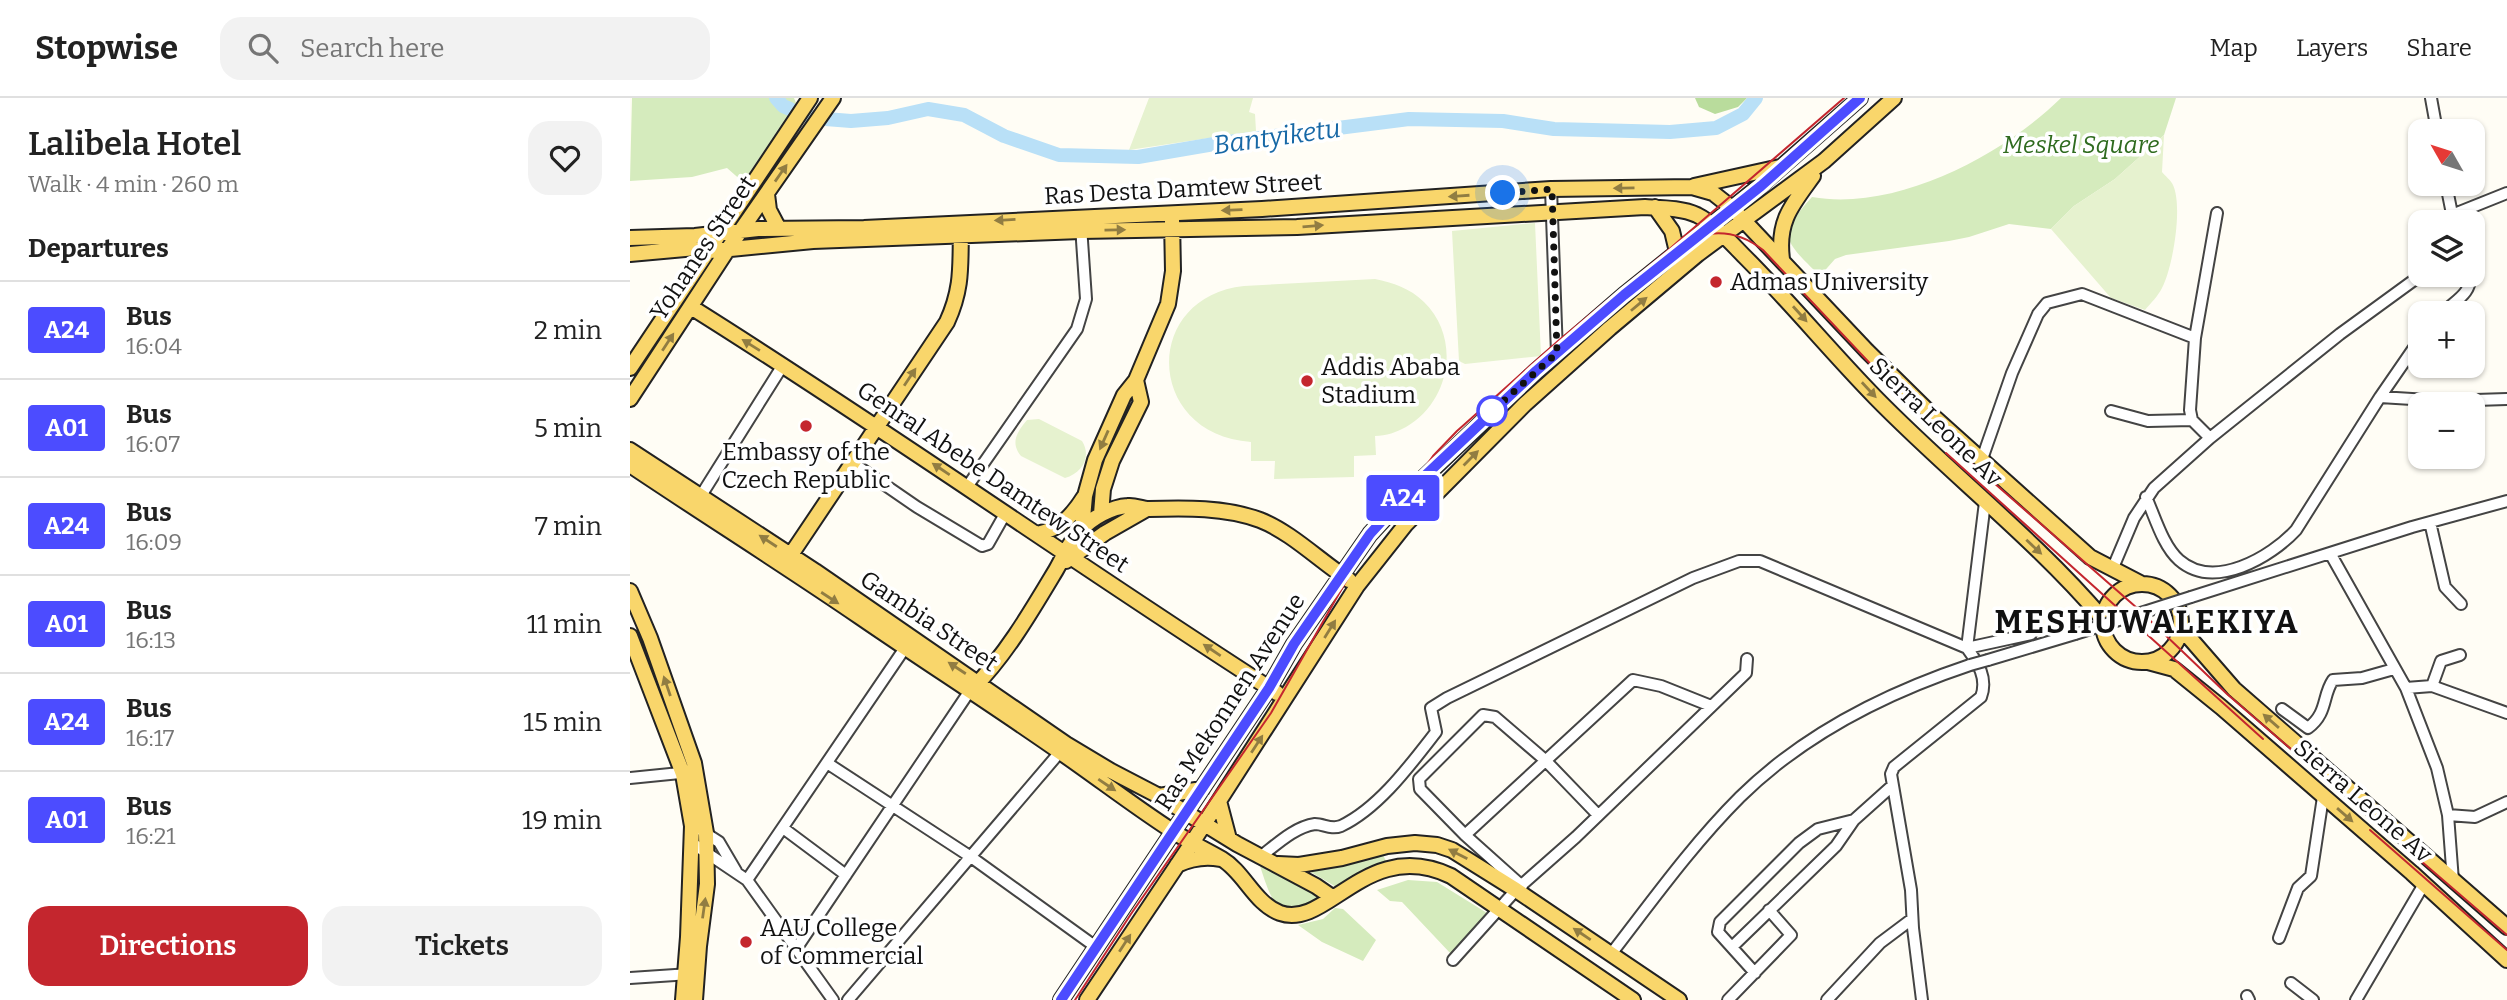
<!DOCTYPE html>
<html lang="en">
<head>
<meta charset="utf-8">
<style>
  body { margin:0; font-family:Bitter,serif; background:#f2f2f2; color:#222; height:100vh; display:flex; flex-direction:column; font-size:26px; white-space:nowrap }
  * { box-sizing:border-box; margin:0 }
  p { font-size:23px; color:#767676 }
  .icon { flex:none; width:38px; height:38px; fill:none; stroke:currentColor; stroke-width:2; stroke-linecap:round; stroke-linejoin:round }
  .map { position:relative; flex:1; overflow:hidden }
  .side { display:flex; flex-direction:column; background:#fff; width:630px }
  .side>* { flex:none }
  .badge { padding:0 14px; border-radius:5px; font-size:24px; line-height:46px }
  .needle { width:46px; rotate:309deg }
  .tools { position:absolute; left:1778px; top:21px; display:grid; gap:14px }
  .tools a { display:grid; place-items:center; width:77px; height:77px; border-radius:14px; background:#fff; box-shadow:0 2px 5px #0004; font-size:35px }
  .you { position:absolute; width:35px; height:35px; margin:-18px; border:5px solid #fff; border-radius:50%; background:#1a73e8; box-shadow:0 0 0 10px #1a73e833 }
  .map>.badge { position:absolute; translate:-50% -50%; box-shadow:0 0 0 4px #fff }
  h2 { padding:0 28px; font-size:26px; line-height:63px }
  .round { display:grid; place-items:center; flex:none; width:74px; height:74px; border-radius:21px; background:#f2f2f2 }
  .overview { display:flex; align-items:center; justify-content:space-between; height:119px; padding:0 28px }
  h1 { font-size:33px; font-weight:600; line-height:52px }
  .button { display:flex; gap:14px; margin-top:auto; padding:14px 28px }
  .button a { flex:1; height:80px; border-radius:21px; background:#c4262e; color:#fff; font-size:28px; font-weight:600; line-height:80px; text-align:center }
  .button a+a { background:#f2f2f2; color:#222 }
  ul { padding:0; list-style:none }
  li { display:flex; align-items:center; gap:21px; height:98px; padding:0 28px; border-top:2px solid #e0e0e0 }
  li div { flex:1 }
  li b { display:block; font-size:26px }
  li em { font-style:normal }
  li .badge { min-width:77px; font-weight:700; text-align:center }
  header { display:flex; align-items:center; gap:42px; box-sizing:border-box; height:98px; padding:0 35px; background:#fff; border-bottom:2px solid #e0e0e0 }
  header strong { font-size:33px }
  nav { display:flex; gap:38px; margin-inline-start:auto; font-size:24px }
  .search { width:490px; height:63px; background:#f2f2f2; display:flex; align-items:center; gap:18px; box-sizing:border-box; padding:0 24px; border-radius:21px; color:#767676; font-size:26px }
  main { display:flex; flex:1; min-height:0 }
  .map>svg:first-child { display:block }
  .green { fill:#d5ebbd }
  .forest { fill:#b9dc9c }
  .pitch { fill:#e6f2cf }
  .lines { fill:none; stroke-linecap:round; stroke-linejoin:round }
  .river { stroke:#b9e0f7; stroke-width:14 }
  .minor-casing { stroke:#444; stroke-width:14 }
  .major-casing { stroke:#222; stroke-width:18 }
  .minor { stroke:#fff; stroke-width:10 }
  .major { stroke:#f9d66b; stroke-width:14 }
  .tram { stroke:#c4262e; stroke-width:2 }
  .minor-bridge-casing { stroke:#444; stroke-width:14; stroke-linecap:butt }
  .minor-bridge { stroke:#fff; stroke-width:10 }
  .oneway { fill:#917d42 }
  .line-casing { stroke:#fff; stroke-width:16 }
  .line { stroke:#4c4cff; stroke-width:10 }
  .walk { stroke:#111; stroke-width:7; stroke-dasharray:0 12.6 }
  .poi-dot { fill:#c4262e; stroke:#fff; stroke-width:2.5 }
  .stop-dot { fill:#fff; stroke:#4c4cff; stroke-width:3.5 }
  .labels { text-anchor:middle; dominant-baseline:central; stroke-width:7; stroke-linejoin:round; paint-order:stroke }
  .park-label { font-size:24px; font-style:italic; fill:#2f6b1f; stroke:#fff }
  .street-label { font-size:24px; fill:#111; stroke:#fff }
  .poi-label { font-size:24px; fill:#111; stroke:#fff; text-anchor:start }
  .water-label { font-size:26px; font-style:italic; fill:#1768a6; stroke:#fff }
  .district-label { font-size:32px; font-weight:bold; letter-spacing:2px; fill:#111; stroke:#fff }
</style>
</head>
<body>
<header>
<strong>Stopwise</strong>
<div class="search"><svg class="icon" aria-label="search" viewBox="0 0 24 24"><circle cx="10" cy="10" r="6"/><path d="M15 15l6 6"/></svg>Search here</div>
<nav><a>Map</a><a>Layers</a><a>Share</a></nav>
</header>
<main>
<section class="side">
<div class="overview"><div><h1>Lalibela Hotel</h1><p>Walk · 4 min · 260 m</p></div><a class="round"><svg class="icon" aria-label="heart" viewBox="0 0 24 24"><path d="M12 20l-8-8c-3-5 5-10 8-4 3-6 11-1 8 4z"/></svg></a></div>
<h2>Departures</h2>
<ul>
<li><span class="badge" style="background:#4c4cff;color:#fff">A24</span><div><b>Bus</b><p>16:04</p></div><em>2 min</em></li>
<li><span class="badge" style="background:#4c4cff;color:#fff">A01</span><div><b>Bus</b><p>16:07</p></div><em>5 min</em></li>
<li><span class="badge" style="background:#4c4cff;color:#fff">A24</span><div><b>Bus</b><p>16:09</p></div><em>7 min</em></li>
<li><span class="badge" style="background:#4c4cff;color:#fff">A01</span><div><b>Bus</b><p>16:13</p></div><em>11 min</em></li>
<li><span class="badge" style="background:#4c4cff;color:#fff">A24</span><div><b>Bus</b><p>16:17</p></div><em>15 min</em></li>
<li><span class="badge" style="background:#4c4cff;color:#fff">A01</span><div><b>Bus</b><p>16:21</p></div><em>19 min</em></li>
</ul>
<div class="button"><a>Directions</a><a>Tickets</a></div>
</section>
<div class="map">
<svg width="1877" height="902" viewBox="0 0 1877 902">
  <rect width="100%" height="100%" fill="#fffdf5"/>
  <!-- green -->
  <path class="green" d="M2,0H164L166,5L113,84L97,70L62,79L0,83Z
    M1431,0H1546L1534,37L1485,81L1444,108L1421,131L1379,126L1339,139L1319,143L1216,157L1205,161L1190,178C1154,142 1146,139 1182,99C1266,114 1373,57 1431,0Z
    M753,757L757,765L708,790L679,773Z
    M630,768L688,798L693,803C647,820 644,811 630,768Z
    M778,782L807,784L857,815L821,856L772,804L760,803L747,792Z
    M705,810L713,811L746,842L733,863L692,844L668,827L693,821Z"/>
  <!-- forest -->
  <path class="forest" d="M1065,0H1117L1108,9L1085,16L1069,9Z"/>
  <!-- pitch -->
  <path class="pitch" d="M519,0H623L619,14L625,16L626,33L499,52Z
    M1534,37L1532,74C1535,78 1541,82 1543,87C1553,108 1543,169 1532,190C1528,198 1521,205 1515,212L1481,200L1421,131L1444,108L1485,81Z
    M905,125L911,258L835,266L829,263L822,133Z
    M745,181C763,185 780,190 794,204C831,240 821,303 776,329C767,334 756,338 745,338L746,357L724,358V379L644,381L645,363H621V344C515,337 511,199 614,188Z
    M409,321L452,343C462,359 452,375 435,380L391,358C380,345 387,334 397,322Z"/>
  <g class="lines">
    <!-- river -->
    <path class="river" d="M146,0L153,8L160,11
      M167,14L183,20L221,23L258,20L298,11L334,17L374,38L429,57L508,59L590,45L779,21L873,23L924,31L1040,34L1086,30L1113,16L1126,0"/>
    <!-- minor casing -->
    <g class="minor-casing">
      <path id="minor" d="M1801,0L1807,33
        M1816,86L1823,121
        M921,91L927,255
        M1822,117L1877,95
        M1813,215C1824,203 1842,196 1840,177
        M1750,299L1790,241
        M1481,313L1518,323L1562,322
        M1580,340L1562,322L1560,312L1565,240L1587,115
        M1352,361L1382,275L1408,216L1417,205L1452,196L1565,240
        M223,365L287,409L352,448L358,446L375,416
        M337,389L447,231L456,201L451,128
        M1516,399C1525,419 1533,448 1549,462C1584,493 1641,459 1666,432L1750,299L1814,303L1877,301
        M67,404L153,267
        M1355,404L1337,550L1401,536
        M1800,424L1815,489L1831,506
        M1700,455L1776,590L1807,670L1818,717L1823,783
        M1482,472L1504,420L1524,390L1580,340L1710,236L1791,177
        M1561,499L1782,429L1877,403
        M1358,562L1445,536
        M1802,588L1811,563L1830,557
        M1776,590L1802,588L1877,615
        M1652,611L1678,630C1698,615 1692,598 1703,582L1732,580L1764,571
        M197,665L341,759L466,849
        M0,680L60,674
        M1818,717L1845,719L1877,704
        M153,730L216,777
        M72,733L89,744L106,773
        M835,737L1003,582L1031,588L1081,608
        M62,745L117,782L203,902
        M630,759C646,747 664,729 685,726C694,726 701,732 711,728C749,710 781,666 806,634L801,610L817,600L1063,480L1109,463H1130L1337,550C1348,565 1358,580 1351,599L1264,669L1261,676L1281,792L1283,830L1292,902
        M117,782L279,544
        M892,788L835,737L790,691L789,681L853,617L865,619L915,662L968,717
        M1649,840L1668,790L1681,778L1693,699
        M1102,849L1206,748L1224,722L1262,688
        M166,851L339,594
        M981,856C1022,803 1062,747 1110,699C1174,636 1256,595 1340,567
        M823,862L886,792L946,739L1116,575L1117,561
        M1125,875L1088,834L1090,824L1169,745L1188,731L1224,722
        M0,880L60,876
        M1661,885L1683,902
        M1617,898L1619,902
        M218,902L430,654
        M1098,902L1161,837L1139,812
        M1197,902L1250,845L1282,821
        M1726,902L1794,786"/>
    </g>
    <!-- major casing -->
    <g class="major-casing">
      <path id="major" d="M1064,88L1150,69
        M137,96L139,112L149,131
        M1025,109L1042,133L1047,154
        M0,140L65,138L128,131L234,130L632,111L921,91L1062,89L1083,95L1102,110L1237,253L1305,320L1460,459L1510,485
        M0,156L66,150L80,153L183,143L451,133L667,129L1015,109C1031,110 1052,110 1067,117C1085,126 1101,145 1115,159C1160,204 1200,253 1245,299C1319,375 1404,440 1473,521
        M1152,161C1147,123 1162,107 1183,78
        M61,209C259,333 450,469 647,595
        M0,270L180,0
        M0,301L98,151L203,0
        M0,352L185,473L436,646L481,673L529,698L607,746L686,788L702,799
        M0,367C76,418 154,467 230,519C297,565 366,609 433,656C469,681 504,708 541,732C557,743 575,751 592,761C614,774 625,806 650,815C697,832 737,738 821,778L1003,902
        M471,416L473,391L482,363L511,304L506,282
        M452,431L455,398L465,362L494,297L506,282L538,206L543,173L542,122
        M407,436C430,431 442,418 454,399
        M436,463L475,435L517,411
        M156,464L317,224C333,189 330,167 331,130
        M1473 525a39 39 0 1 1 78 0a39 39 0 1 1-78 0Z
        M0,493L20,540L64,665L76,735L77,786L69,848L65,902
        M1551,530L1604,591L1877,829
        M0,538L53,676L62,728L58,839L53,902
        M1518,564L1544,571L1591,609L1782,775L1877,862
        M343,590C376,557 402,512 426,472C434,458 439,444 451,432C462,420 481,409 498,408C505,407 512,411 519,411C555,410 595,409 630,422C661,434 691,464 719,482
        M529,698L572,691
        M589,703L599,741
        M648,766L669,767L712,760L757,748L785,745L807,747L822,752L886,792L1049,902
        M547,767C560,761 575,758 590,761
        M431,902L639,590L664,546L740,436L782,391L906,273L994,197L1131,87L1230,0
        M457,902L562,745L727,488L776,426L895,306L980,230L1068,156L1194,63L1264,0"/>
    </g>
    <!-- minor -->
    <use href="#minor" class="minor"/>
    <!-- major -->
    <use href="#major" class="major"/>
    <!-- tram -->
    <path class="tram" d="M1053,144C1082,130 1108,132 1133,152L1300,329L1507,510L1597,596L1877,837
      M1316,355L1633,641
      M1740,732L1877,852
      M445,902L501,816L641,615L723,471L803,358L827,333L928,243L1036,154L1214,0"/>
    <!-- minor-bridge casing -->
    <g class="minor-bridge-casing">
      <path id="minor-bridge" d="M1445,536L1561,499
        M1340,567L1358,562"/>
    </g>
    <!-- minor-bridge -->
    <use href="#minor-bridge" class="minor-bridge"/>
  </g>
  <!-- one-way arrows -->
  <defs><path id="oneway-solid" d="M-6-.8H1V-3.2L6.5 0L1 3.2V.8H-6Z" transform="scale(1.75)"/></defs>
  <g class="oneway">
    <use href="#oneway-solid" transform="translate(151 75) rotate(-55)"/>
    <use href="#oneway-solid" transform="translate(994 90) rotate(179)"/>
    <use href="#oneway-solid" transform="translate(829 98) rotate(176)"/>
    <use href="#oneway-solid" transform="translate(602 112) rotate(178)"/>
    <use href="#oneway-solid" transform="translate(375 122) rotate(177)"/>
    <use href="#oneway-solid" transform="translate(683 128) rotate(-5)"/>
    <use href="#oneway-solid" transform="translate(485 132) rotate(-1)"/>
    <use href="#oneway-solid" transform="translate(1009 206) rotate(-40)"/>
    <use href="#oneway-solid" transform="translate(1170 216) rotate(48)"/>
    <use href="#oneway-solid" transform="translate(38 244) rotate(-57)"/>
    <use href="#oneway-solid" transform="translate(121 247) rotate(-148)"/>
    <use href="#oneway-solid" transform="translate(280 279) rotate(-56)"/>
    <use href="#oneway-solid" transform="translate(1239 292) rotate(47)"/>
    <use href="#oneway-solid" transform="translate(474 342) rotate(114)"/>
    <use href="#oneway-solid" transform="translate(841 360) rotate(-45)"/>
    <use href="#oneway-solid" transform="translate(311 371) rotate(-146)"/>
    <use href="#oneway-solid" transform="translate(138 443) rotate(-147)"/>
    <use href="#oneway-solid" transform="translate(1404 449) rotate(43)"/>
    <use href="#oneway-solid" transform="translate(200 500) rotate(33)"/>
    <use href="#oneway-solid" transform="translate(700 531) rotate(-58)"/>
    <use href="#oneway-solid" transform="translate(582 552) rotate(-146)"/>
    <use href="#oneway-solid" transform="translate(327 570) rotate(-147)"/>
    <use href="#oneway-solid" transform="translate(37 588) rotate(-109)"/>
    <use href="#oneway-solid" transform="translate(1641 623) rotate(-139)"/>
    <use href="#oneway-solid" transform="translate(627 646) rotate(-57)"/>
    <use href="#oneway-solid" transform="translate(477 687) rotate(34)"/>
    <use href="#oneway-solid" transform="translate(1715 717) rotate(41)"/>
    <use href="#oneway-solid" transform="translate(828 756) rotate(-153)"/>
    <use href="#oneway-solid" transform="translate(74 810) rotate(-82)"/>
    <use href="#oneway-solid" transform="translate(952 836) rotate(-146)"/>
    <use href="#oneway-solid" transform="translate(495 845) rotate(-57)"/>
  </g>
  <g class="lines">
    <!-- line casing -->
    <g class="line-casing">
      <path id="line" d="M431,902L639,590L664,546L740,436L782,390L906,273L994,197L1131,88L1230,0"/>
    </g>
    <!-- line -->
    <use href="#line" class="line"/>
    <!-- walk -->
    <path class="walk" d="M862,313L859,316L927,255L922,91L873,95"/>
  </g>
  <!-- markers -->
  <g class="poi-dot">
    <circle cx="1086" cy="184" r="7"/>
    <circle cx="677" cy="283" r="7"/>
    <circle cx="176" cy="328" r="7"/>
    <circle cx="116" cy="844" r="7"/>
  </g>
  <circle class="stop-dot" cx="862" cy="313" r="14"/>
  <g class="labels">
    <!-- park labels -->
    <g class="park-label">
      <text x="1451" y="47">Meskel Square</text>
    </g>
    <!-- street labels -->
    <g class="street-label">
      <text transform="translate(553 91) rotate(-3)">Ras Desta Damtew Street</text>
      <text transform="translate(73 150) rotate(-56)">Yohanes Street</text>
      <text transform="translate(1306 324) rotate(44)">Sierra Leone Av</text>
      <text transform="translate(363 379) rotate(34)">Genral Abebe Damtew Street</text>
      <text transform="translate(299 523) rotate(34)">Gambia Street</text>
      <text transform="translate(600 604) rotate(-57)">Ras Mekonnen Avenue</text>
      <text transform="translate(1733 703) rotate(41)">Sierra Leone Av</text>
    </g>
    <!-- poi labels -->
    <g class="poi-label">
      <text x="1100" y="184">Admas University</text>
      <text x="691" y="269">Addis Ababa<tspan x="691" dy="28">Stadium</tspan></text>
      <text x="176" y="354" text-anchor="middle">Embassy of the<tspan x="176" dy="28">Czech Republic</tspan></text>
      <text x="130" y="830">AAU College<tspan x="130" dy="28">of Commercial</tspan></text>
    </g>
    <!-- water labels -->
    <g class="water-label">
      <text transform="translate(647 39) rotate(-8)">Bantyiketu</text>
    </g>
    <!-- district labels -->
    <g class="district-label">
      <text x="1517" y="524">MESHUWALEKIYA</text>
    </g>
  </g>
</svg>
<div class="tools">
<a><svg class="needle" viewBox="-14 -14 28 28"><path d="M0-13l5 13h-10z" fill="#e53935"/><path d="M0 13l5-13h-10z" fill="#767676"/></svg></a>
<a><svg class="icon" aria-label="layers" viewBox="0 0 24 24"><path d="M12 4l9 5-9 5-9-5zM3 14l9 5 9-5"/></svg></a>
<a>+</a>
<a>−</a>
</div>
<div class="you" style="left:873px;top:95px"></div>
<b class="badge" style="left:773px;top:400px;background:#4c4cff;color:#fff">A24</b>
</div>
</main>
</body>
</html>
